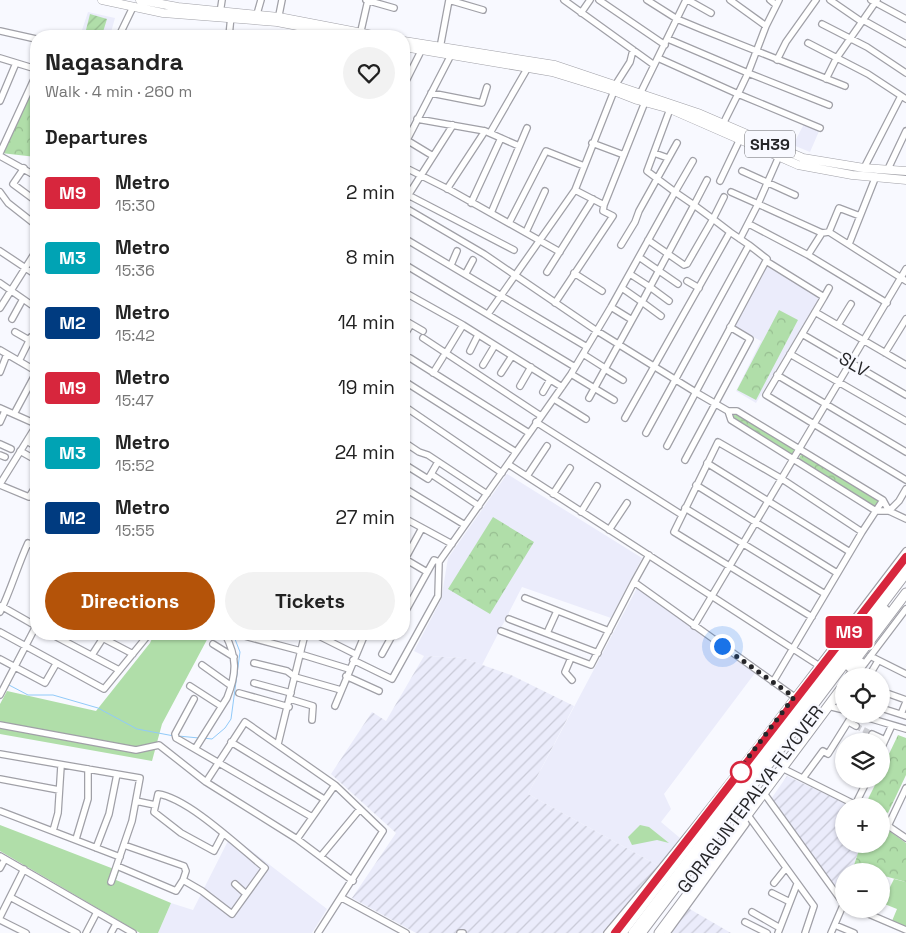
<!DOCTYPE html>
<html lang="en">
<head>
<meta charset="utf-8">
<style>
  body { margin:0; font-family:"Space Grotesk",sans-serif; background:#f2f2f2; color:#222; height:100vh; display:flex; flex-direction:column; font-size:19px; white-space:nowrap }
  * { box-sizing:border-box; margin:0 }
  p { font-size:16px; color:#767676 }
  .icon { flex:none; width:28px; height:28px; fill:none; stroke:currentColor; stroke-width:2; stroke-linecap:round; stroke-linejoin:round }
  .map { position:relative; flex:1; overflow:hidden }
  .details { position:absolute; left:30px; top:30px; width:380px; height:610px; display:flex; flex-direction:column; background:#fff; border-radius:20px; box-shadow:0 1px 4px #0004 }
  .details>* { flex:none }
  .badge { padding:0 10px; border-radius:4px; font-size:18px; line-height:32px }
  .buttons { position:absolute; left:835px; top:668px; display:grid; gap:10px }
  .buttons a { display:grid; place-items:center; width:55px; height:55px; border-radius:50%; background:#fff; box-shadow:0 1px 4px #0004; font-size:25px }
  .you { position:absolute; width:25px; height:25px; margin:-12px; border:4px solid #fff; border-radius:50%; background:#1a73e8; box-shadow:0 0 0 8px #1a73e833 }
  .map>.badge { position:absolute; translate:-50% -50%; box-shadow:0 0 0 2px #fff }
  h2 { padding:0 15px; font-size:19px; line-height:45px }
  .round { display:grid; place-items:center; flex:none; width:52px; height:52px; border-radius:26px; background:#f2f2f2 }
  .headline { display:flex; align-items:center; justify-content:space-between; height:85px; padding:0 15px }
  h1 { font-size:24px; font-weight:800; line-height:38px }
  .cta { display:flex; gap:10px; margin-top:auto; padding:10px 15px }
  .cta a { flex:1; height:58px; border-radius:30px; background:#b45309; color:#fff; font-size:20px; font-weight:800; line-height:58px; text-align:center }
  .cta a+a { background:#f2f2f2; color:#222 }
  ul { padding:0; list-style:none }
  li { display:flex; align-items:center; gap:15px; height:65px; padding:0 15px }
  li div { flex:1 }
  li b { display:block; font-size:19px }
  li em { font-style:normal }
  li .badge { min-width:55px; font-weight:700; text-align:center }
  .map>svg:first-child { display:block }
  .built { fill:#ebecfb }
  .industrial { fill:url(#industrial-furrows) }
  .grass { fill:#b0dea9 }
  .forest { fill:url(#forest-crowns) }
  .garden { fill:url(#garden-furrows) }
  .lines { fill:none; stroke-linecap:round; stroke-linejoin:round }
  .stream { stroke:#91caf9; stroke-width:1 }
  .minor-tunnel { stroke:#cecfd4; stroke-width:5.5; stroke-dasharray:5.5 3; stroke-linecap:butt }
  .minor-casing { stroke:#a0a0a7; stroke-width:8 }
  .major-casing { stroke:#a0a0a7; stroke-width:9 }
  .highway-casing { stroke:#a0a0a7; stroke-width:11 }
  .minor { stroke:#fff; stroke-width:5.5 }
  .major { stroke:#fff; stroke-width:8 }
  .highway { stroke:#fff; stroke-width:9 }
  .rail { stroke:#505154; stroke-width:1; stroke-dasharray:8 4; stroke-linecap:butt }
  .line-casing { stroke:#fff; stroke-width:11 }
  .line { stroke:#d7263d; stroke-width:8 }
  .walk { stroke:#252528; stroke-width:5; stroke-dasharray:0 9 }
  .stop-dot { fill:#fff; stroke:#d7263d; stroke-width:2.5 }
  .labels { text-anchor:middle; dominant-baseline:central; stroke-width:5; stroke-linejoin:round; paint-order:stroke }
  .shield { fill:#f8f9ff; stroke:#646568; stroke-width:1 }
  .shield-label { font-size:16px; font-weight:bold; fill:#252528 }
  .street-label { font-size:18px; fill:#252528; stroke:#f8f9ff }
</style>
</head>
<body>
<div class="map">
<svg width="906" height="933" viewBox="0 0 906 933">
  <defs>
    <pattern id="industrial-furrows" width="10" height="10" patternUnits="userSpaceOnUse" patternTransform="scale(1.25)"><rect width="10" height="10" fill="#ebecfb"/><path d="M-1 1l2-2M0 10L10 0M9 11l2-2" fill="none" stroke="#c9cad7"/></pattern>
    <pattern id="forest-crowns" width="20" height="18" patternUnits="userSpaceOnUse" patternTransform="scale(1.25)"><rect width="20" height="18" fill="#b0dea9"/><path d="M2 6a3 3 0 1 1 6 0M12 15a3 3 0 1 1 6 0" fill="none" stroke="#97be91"/></pattern>
    <pattern id="garden-furrows" width="10" height="10" patternUnits="userSpaceOnUse" patternTransform="scale(1.25)"><rect width="10" height="10" fill="#b0dea9"/><path d="M-1 1l2-2M0 10L10 0M9 11l2-2" fill="none" stroke="#97be91"/></pattern>
  </defs>
  <rect width="100%" height="100%" fill="#f8f9ff"/>
  <!-- built -->
  <path class="built" d="M88,12L115,18L110,36H80Z
    M804,124L820,129L810,152L793,145Z
    M766,266L820,297L756,403L736,391L761,341L734,327Z
    M507,474L642,558L611,618L522,587L482,665L463,658L424,656L414,651L441,600L448,558Z
    M637,588L755,673L664,794L671,809L661,822L680,838L659,866L528,794Z
    M231,835L327,909L312,933H158L171,903L193,910Z"/>
  <!-- industrial -->
  <path class="industrial" d="M424,656L463,658L511,675L574,706L528,794L659,866L606,933H416L352,898L396,833L331,774L372,712L386,721Z
    M787,776L851,806H844V844H861L852,871H844V889L841,895L771,799Z
    M688,908L731,933H672Z"/>
  <!-- grass -->
  <path class="grass" d="M154,634H210L162,724L152,761L0,734V704L7,691L96,711L150,643Z
    M0,825L119,871L116,880L171,903L158,933H140L0,851Z
    M640,825L649,827L669,843L657,840L632,845L628,837Z
    M894,879L906,882V927L892,921L897,909L882,903Z"/>
  <!-- forest -->
  <path class="forest" d="M30,90L36,93V157L1,153Z
    M779,310L798,320L756,400L737,390Z
    M732,413H739L797,447L792,456L735,419Z
    M803,451L881,500L875,509L798,460Z
    M493,517L534,542L490,614L448,589Z
    M898,735L906,738V775L888,813L881,810V806L866,803L878,779H881V771Z
    M881,825L906,843V882L881,875V871H867L853,868L861,844H881Z"/>
  <!-- garden -->
  <path class="garden" d="M90,14L107,19L102,35L91,36L86,30Z"/>
  <g class="lines">
    <!-- stream -->
    <path class="stream" d="M9,685L28,695H53L98,708L137,729L174,736
      M178,736L199,738
      M203,738L212,739L225,728L231,719L240,652L233,634"/>
    <!-- minor-tunnel -->
    <path class="minor-tunnel" d="M856,726L872,734
      M843,745L844,746"/>
    <!-- minor casing -->
    <g class="minor-casing">
      <path id="minor" d="M366,0L394,8
        M449,0L483,10
        M564,0L654,65
        M599,0L665,45
        M647,0L677,19L701,29L845,86
        M688,0L711,13
        M730,0L766,26
        M770,0L776,5
        M779,0L766,26L748,73L829,105
        M830,0L862,22
        M871,0L906,19
        M220,13L222,0
        M581,13L590,0
        M257,14L261,0
        M278,20L282,0
        M863,20L906,44
        M822,24L867,47L906,73
        M0,31L36,39
        M147,35L150,36
        M360,35L368,0
        M119,36L133,7
        M229,36L231,16
        M668,39L748,73L738,94L820,128
        M808,43L868,74L906,99
        M440,48L449,0
        M0,58L36,69
        M658,58L738,94L722,126
        M777,60L786,42L816,0
        M826,79L836,59L877,0
        M616,84L630,62L633,50
        M404,85L421,51
        M431,93L482,103L487,87
        M640,94L686,0
        M0,101L16,63
        M417,119L485,131L519,146
        M490,133L527,69
        M405,139L433,156
        M407,140L452,53
        M592,143L624,155
        M0,153L36,75
        M654,153L668,158
        M780,154L758,204L822,233
        M0,156L36,176
        M404,167L450,190L560,252
        M24,168L13,184L36,201
        M864,168L901,96
        M888,169L906,131
        M742,171L795,195
        M720,181L740,139
        M447,189L485,131
        M575,190L604,205L645,102
        M0,192L8,203L36,225
        M731,192L758,204L740,239
        M408,195L514,250
        M404,202L453,125
        M471,203L501,138
        M404,207L484,254L597,331L697,393L728,411H737L883,500L889,511
        M491,213L527,128
        M509,223L546,151L584,166
        M749,224L808,255L887,303
        M526,232L545,191
        M829,232L839,208L860,216
        M404,238L587,347
        M648,240L684,265L687,264L713,219L694,205L707,180
        M849,244L876,176
        M621,245L635,222L639,211L677,143
        M0,251L36,275
        M808,255L822,233L829,232L906,281
        M639,257L678,284
        M766,261L824,297L766,395L906,480
        M404,264L575,367
        M451,265L457,251
        M547,272L593,199
        M466,273L473,260
        M574,273L602,291
        M630,274L650,287L642,302L661,316
        M687,281L699,288
        M0,283L36,308
        M622,288L642,302L632,320
        M404,292L463,325L562,387
        M824,297L829,288
        M669,301L650,287L694,205L675,192L693,161
        M555,303L613,216L603,211L604,205
        M0,308L36,251
        M815,312L906,365
        M488,314L575,190L614,91
        M12,319L23,299
        M404,320L411,324L404,336
        M411,324L423,331
        M838,325L851,304
        M15,332L29,340
        M802,334L906,395
        M32,338L36,329
        M423,338L541,416
        M0,350L36,371
        M470,351L478,335
        M446,353L463,325
        M885,353L906,319
        M583,354L605,368
        M790,354L906,421
        M410,358L529,433
        M19,361L31,337L36,340
        M483,365L495,345
        M605,369L623,380
        M0,372L7,354
        M433,373L443,357
        M501,373L512,356
        M571,374L614,400
        M777,375L906,452
        M404,381L516,452
        M520,386L531,367
        M543,392L550,380
        M589,398L632,320L611,307
        M554,399L586,419
        M35,405L36,406
        M404,406L502,473
        M0,408L36,424
        M728,411L731,420L876,511H889L906,519
        M14,414L36,373
        M625,418L730,232L713,219L724,197
        M0,422L5,411
        M536,422L682,515
        M646,433L749,245L730,232
        M27,441L36,447
        M404,442L419,452L428,455L487,494
        M0,444L11,449
        M667,446L767,259L749,245
        M20,451L36,460
        M0,455L5,457
        M685,460L750,339L730,327
        M707,463L850,552
        M404,464L428,479L431,474L479,506
        M508,464L818,665
        M431,474L438,462
        M527,476L547,446
        M0,484L36,426
        M0,485L29,497L36,486
        M696,485L837,573
        M404,488L465,525
        M553,494L570,468
        M685,508L825,594
        M889,511L899,501L906,489
        M581,512L597,486
        M404,518L452,544
        M609,530L627,503
        M649,555L634,582L796,698
        M405,559L427,572
        M404,561L422,528
        M525,598L609,631
        M1,606L36,626
        M0,612C11,590 17,567 28,543L36,547
        M404,614L434,560L439,562L571,374L611,307L675,192L647,171L670,109
        M812,617L674,532L718,442L782,479L862,532
        M509,619L598,653
        M694,626L906,269
        M501,631L591,665L634,582
        M0,632L104,689L149,634
        M547,633L557,611
        M51,634L119,670
        M95,634L133,654
        M237,634L301,651
        M315,634L355,654
        M213,644L234,657
        M300,654L349,669
        M382,654L393,634
        M92,655L103,638
        M870,656L906,674
        M571,658L565,672L572,680
        M0,659L45,683L56,664
        M353,660L392,679L438,596L439,562
        M254,663L287,671L295,677L341,690
        M202,665L230,685
        M862,667L906,609
        M346,676L379,691
        M869,676L878,661
        M773,682L862,532L883,500
        M254,683L291,693
        M190,686L221,706
        M881,691L906,700
        M239,693L289,707
        M0,695L36,626
        M194,699L175,734L176,738L312,817
        M290,699L313,706L312,720
        M335,706L365,634
        M832,707L844,710
        M881,708L906,716
        M855,714L906,729
        M901,714L906,702
        M849,722L856,726
        M0,725L136,750L159,745L206,782L297,839L353,881
        M872,734L885,740
        M231,742L324,799
        M278,744L305,634
        M195,749L227,698C237,673 237,657 225,634
        M881,749L892,725
        M0,754L140,778L132,821L111,882
        M786,770L858,806
        M803,778L823,751L828,754L853,714
        M0,779L59,790
        M206,782L245,722L335,785L383,831L318,933
        M766,796L843,903
        M136,801L155,805
        M855,805L868,779
        M0,811L120,857
        M750,818L814,906L805,933
        M881,821L906,838
        M888,826L906,788
        M53,831L58,813L61,766
        M76,839L88,799V769
        M297,839L335,785
        M124,845L184,866L186,871L183,880L202,891L232,914L265,868C239,847 188,798 158,794L154,812L181,833L214,851L223,834
        M96,848L109,814L117,774
        M0,856L133,933
        M321,856L360,809
        M117,866L176,891L183,880
        M0,868L5,859
        M774,883L786,868
        M235,884L246,894
        M772,893L790,902
        M10,897L77,933
        M342,898L406,933
        M857,909L906,930
        M752,912L780,928
        M0,917L24,869
        M0,920L26,933
        M745,922L767,933
        M835,925L854,933
        M86,933L97,912
        M111,933L116,924
        M460,933H463
        M607,933C712,810 808,679 906,551
        M624,933L906,564
        M667,933L746,824
        M778,933L797,884
        M831,933L844,903"/>
    </g>
    <!-- major casing -->
    <g class="major-casing">
      <path id="major" d="M102,0L163,13L277,22L350,36
        M140,0L178,7L279,17L378,36
        M404,41L555,65L698,113L803,158L864,168L906,171
        M404,47L552,72L614,91L637,100L670,109L798,165L852,175L906,180"/>
    </g>
    <!-- highway casing -->
    <g class="highway-casing">
      <path id="highway" d="M850,667L906,593
        M850,676L861,663
        M633,933L906,573
        M641,933L885,610
        M659,933L844,685"/>
    </g>
    <!-- minor -->
    <use href="#minor" class="minor"/>
    <!-- major -->
    <use href="#major" class="major"/>
    <!-- highway -->
    <use href="#highway" class="highway"/>
    <!-- rail -->
    <path class="rail" d="M615,933L906,557"/>
  </g>
  <g class="lines">
    <!-- line casing -->
    <g class="line-casing">
      <path id="line" d="M615,933L906,557"/>
    </g>
    <!-- line -->
    <use href="#line" class="line"/>
    <!-- walk -->
    <path class="walk" d="M722,646L794,697L735,775L741,772"/>
  </g>
  <!-- markers -->
  <circle class="stop-dot" cx="741" cy="772" r="10"/>
  <g class="labels">
    <!-- shield labels -->
    <rect class="shield" x="745" y="130.5" width="50" height="27" rx="4"/>
    <g class="shield-label">
      <text x="770" y="144">SH39</text>
    </g>
    <!-- street labels -->
    <g class="street-label">
      <text transform="translate(854 364) rotate(31)">SLV</text>
      <text transform="translate(750 799) rotate(-53)">GORAGUNTEPALYA FLYOVER</text>
    </g>
  </g>
</svg>
<div class="buttons">
<a><svg class="icon" aria-label="locate" viewBox="0 0 24 24"><circle cx="12" cy="12" r="6"/><path d="M12 2v4M12 18v4M2 12h4M18 12h4"/></svg></a>
<a><svg class="icon" aria-label="layers" viewBox="0 0 24 24"><path d="M12 4l9 5-9 5-9-5zM3 14l9 5 9-5"/></svg></a>
<a>+</a>
<a>−</a>
</div>
<div class="you" style="left:722px;top:646px"></div>
<b class="badge" style="left:849px;top:632px;background:#d7263d;color:#fff">M9</b>
<section class="details">
<div class="headline"><div><h1>Nagasandra</h1><p>Walk · 4 min · 260 m</p></div><a class="round"><svg class="icon" aria-label="heart" viewBox="0 0 24 24"><path d="M12 20l-8-8c-3-5 5-10 8-4 3-6 11-1 8 4z"/></svg></a></div>
<h2>Departures</h2>
<ul>
<li><span class="badge" style="background:#d7263d;color:#fff">M9</span><div><b>Metro</b><p>15:30</p></div><em>2 min</em></li>
<li><span class="badge" style="background:#00a3b4;color:#fff">M3</span><div><b>Metro</b><p>15:36</p></div><em>8 min</em></li>
<li><span class="badge" style="background:#003b80;color:#fff">M2</span><div><b>Metro</b><p>15:42</p></div><em>14 min</em></li>
<li><span class="badge" style="background:#d7263d;color:#fff">M9</span><div><b>Metro</b><p>15:47</p></div><em>19 min</em></li>
<li><span class="badge" style="background:#00a3b4;color:#fff">M3</span><div><b>Metro</b><p>15:52</p></div><em>24 min</em></li>
<li><span class="badge" style="background:#003b80;color:#fff">M2</span><div><b>Metro</b><p>15:55</p></div><em>27 min</em></li>
</ul>
<div class="cta"><a>Directions</a><a>Tickets</a></div>
</section>
</div>
</body>
</html>
